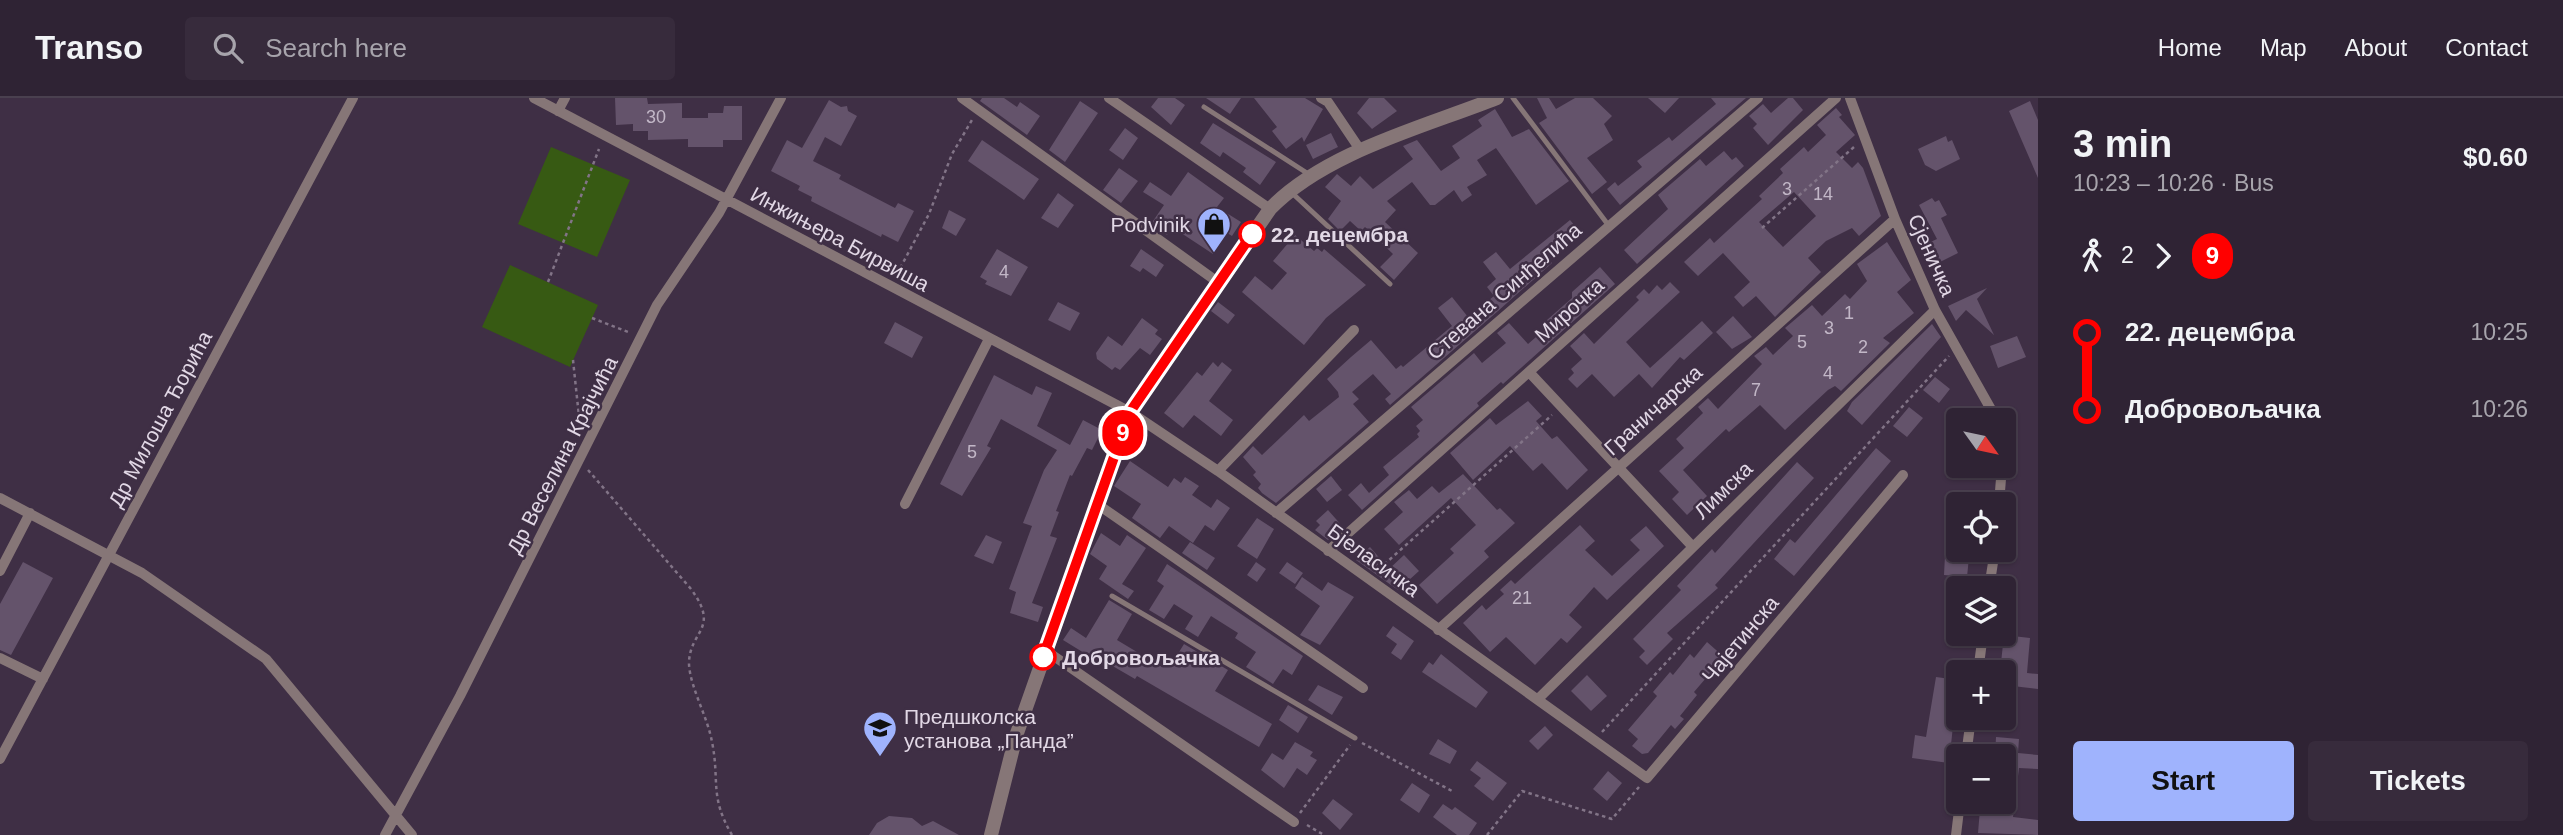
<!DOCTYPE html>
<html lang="en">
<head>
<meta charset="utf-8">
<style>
  body { margin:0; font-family:Arial,sans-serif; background:#372b3c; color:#f1f3f6; height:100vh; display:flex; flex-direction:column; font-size:26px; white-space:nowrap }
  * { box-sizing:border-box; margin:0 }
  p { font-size:23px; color:#a7a4ac }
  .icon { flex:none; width:38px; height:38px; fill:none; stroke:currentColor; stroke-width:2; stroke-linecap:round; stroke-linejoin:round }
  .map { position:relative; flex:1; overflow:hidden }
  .panel { display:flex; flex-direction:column; background:#2f2334; width:525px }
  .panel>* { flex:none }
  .badge { padding:0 14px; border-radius:23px; font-size:24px; line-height:46px }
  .needle { width:46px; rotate:123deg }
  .tools { position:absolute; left:1946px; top:310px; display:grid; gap:14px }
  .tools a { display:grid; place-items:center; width:70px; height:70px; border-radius:7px; background:#2f2334; box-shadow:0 2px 5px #0004,0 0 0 2px #4a404f; font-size:35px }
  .map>.badge { position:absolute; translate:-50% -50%; box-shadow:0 0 0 4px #fff }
  .legs { display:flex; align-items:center; gap:10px; height:77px; padding:0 35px; font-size:23px }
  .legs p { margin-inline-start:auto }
  .headline { display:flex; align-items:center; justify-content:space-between; height:119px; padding:0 35px }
  h1 { font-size:38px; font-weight:700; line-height:52px }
  .button { display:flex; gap:14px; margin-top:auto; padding:14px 35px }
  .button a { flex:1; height:80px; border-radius:7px; background:#9fb3fd; color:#111; font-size:28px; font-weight:700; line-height:80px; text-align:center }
  .button a+a { background:#372b3c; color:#f1f3f6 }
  ul { padding:0 35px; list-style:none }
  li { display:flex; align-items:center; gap:24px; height:77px; font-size:26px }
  li i { display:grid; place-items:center; width:10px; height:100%; margin:0 9px; background:currentColor }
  li i::after { content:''; width:18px; height:18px; margin:-9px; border:5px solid; border-radius:50%; background:#2f2334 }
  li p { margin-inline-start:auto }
  li:first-child i { background:linear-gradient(#0000 50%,currentColor 0) }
  li:last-child i { background:linear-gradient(currentColor 50%,#0000 0) }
  header { display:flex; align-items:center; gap:42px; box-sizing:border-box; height:98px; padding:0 35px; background:#2f2334; border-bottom:2px solid #4a404f }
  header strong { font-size:33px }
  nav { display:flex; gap:38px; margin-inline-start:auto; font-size:24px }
  .search { width:490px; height:63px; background:#372b3c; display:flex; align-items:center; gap:18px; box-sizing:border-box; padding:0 24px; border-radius:7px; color:#a7a4ac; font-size:26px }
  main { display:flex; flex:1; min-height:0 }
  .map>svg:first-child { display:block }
  .green { fill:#375a13 }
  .building { fill:#64536b; fill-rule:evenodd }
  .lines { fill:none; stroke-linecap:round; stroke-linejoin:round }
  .path { stroke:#827487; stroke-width:2.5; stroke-dasharray:3.5 3.5; stroke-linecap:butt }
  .service { stroke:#867677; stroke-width:5 }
  .minor { stroke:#867677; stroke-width:10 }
  .tertiary { stroke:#867677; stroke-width:14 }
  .line-1-casing { stroke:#fff; stroke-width:16 }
  .line-1 { stroke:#f00; stroke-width:10 }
  .stop-1-dot { fill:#fff; stroke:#f00; stroke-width:3.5 }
  .labels { text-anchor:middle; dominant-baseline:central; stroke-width:5; stroke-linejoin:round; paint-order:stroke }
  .number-label { font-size:18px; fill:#c2b7c7 }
  .poi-label { font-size:21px; fill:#e2d8e6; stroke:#3f2f45; text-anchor:end }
  .stop-label { font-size:21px; font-weight:bold; fill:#e2d8e6; stroke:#3f2f45; text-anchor:start }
  .street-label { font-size:21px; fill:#e2d8e6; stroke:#3f2f45 }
</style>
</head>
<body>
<header>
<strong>Transo</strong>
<div class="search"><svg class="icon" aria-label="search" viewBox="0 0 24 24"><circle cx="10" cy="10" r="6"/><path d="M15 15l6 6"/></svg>Search here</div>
<nav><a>Home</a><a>Map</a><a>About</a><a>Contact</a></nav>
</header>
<main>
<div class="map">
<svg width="2038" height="737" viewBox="0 0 2038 737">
  <rect width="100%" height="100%" fill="#3f2f45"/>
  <!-- green -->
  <path class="green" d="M551,49L630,82L597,159L518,126Z
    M510,167L598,207L570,269L482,229Z"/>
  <!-- building -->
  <path class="building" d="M615,0H647L648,6L682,5V20H708V15H723L724,8H742V42H723V49H688V41L648,42V33H633V26L616,27Z
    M982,0H1004L1017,9L1020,4L1040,18L1027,37L980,3Z
    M1158,0H1175L1185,7L1171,27L1151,9Z
    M1206,0H1241L1230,16Z
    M1254,0H1305L1323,11L1304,44L1302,39L1286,51L1272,33L1277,29Z
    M1369,0H1384L1397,13L1372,31L1357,15Z
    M1537,0H1549L1556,11L1575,0H1593L1612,18L1604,26L1613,42L1587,60L1607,84L1592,96L1539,25L1547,20Z
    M1648,0H1679L1665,15Z
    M1711,0H1746L1620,107L1607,91L1615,84L1618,88L1642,69L1637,63L1669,39L1672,43L1716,6Z
    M1788,0H1793L1803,12L1768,47L1753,30L1757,26L1749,18L1763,6L1771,15Z
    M829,2L841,9L847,8L848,13L857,18L841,48L825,39L813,63L841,77L839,81L895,110L898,105L914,113L898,144L882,136L881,139L811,103L812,99L798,92L800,88L771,73L787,42L802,50Z
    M1080,3L1098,15L1065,64L1049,52Z
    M2030,3L2038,22V80L2009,13Z
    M1836,10L1842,17L1839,19L1855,37L1836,54L1852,70L1858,64L1863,70L1881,118L1859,138L1852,130L1826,143L1808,160L1821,174L1775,219L1756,198L1743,209L1734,199L1750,184L1723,155L1698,178L1684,164L1710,140L1714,145L1762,101L1759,98L1783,75L1780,71L1804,49L1808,54L1826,37L1817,27ZM1794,94L1816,118L1783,149L1759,124Z
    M1495,11L1512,39L1529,31L1569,83L1536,107L1496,50L1477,62L1487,77L1467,89L1472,97L1462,104L1454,92L1435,107H1430L1412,84L1387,103L1396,112L1385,124L1418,155L1394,182L1380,169L1393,156L1365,129L1361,133L1350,123L1340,133L1328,121L1341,103L1325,89L1337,76L1351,88L1360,78L1373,91L1413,61L1403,48L1417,42L1441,73L1460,60L1452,48L1482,28L1478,22Z
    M1213,25L1276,64L1260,87L1243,74L1246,70L1223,54L1220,59L1200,45Z
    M1125,30L1138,40L1123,62L1109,52Z
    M1331,35L1338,49L1313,61L1306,47Z
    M1946,38L1948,44L1952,42L1960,61L1936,73L1925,67L1918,51Z
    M982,42L1039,81L1024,102L968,63Z
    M1724,53L1732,62L1736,59L1744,68L1637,166L1624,152L1668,111L1658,97L1700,61L1706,68Z
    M1119,70L1138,83L1121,105L1103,92Z
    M1188,74L1224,100L1217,109L1241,124L1232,138L1227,135L1213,156L1172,129L1167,137L1151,126L1164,107L1143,94L1150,84L1171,98Z
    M1058,95L1074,107L1058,130L1041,120Z
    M1932,100L1935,104L1939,102L1947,117L1941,120L1958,155L1936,166L1926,146L1937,141L1919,107Z
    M949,112L966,121L956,138L942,130Z
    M1570,122L1580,134L1548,160L1552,165L1498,213L1390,307L1385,301L1391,296L1373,276L1352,294L1359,301L1353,306L1369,324L1276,405L1262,395L1258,390L1261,386L1253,377L1256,374L1243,359L1253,348L1262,357L1304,317L1309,323L1339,299L1338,294L1327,281L1351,259L1371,242L1396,271L1401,267L1403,269L1452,228L1438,210L1452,199L1468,219L1494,198L1487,189L1496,181L1483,164L1496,154L1510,171Z
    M1295,137L1314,153L1317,150L1322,154L1324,151L1366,187L1326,220L1304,247L1242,194L1255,178L1272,192L1287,175L1273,163Z
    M1887,144L1911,182L1897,194L1914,215L1883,240L1890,245L1841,293L1835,288L1828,292L1785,332L1760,307L1729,334L1726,331L1683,372L1707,398L1687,417L1672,401L1679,394L1659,373L1684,350L1676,341L1703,315L1698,309L1708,300L1718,311L1762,266L1754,258L1766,249L1773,257L1793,238L1785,230L1812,207L1822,218L1845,196L1850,201L1867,183L1857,166Z
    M997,151L1028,169L1011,198L985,186L987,183L980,179Z
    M1141,151L1164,167L1156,179L1143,170L1140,174L1130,168Z
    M1600,169L1615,186L1503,286L1501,284L1477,305L1479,308L1362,412L1348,397L1361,385L1369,395L1389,377L1383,369L1419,339L1417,336L1420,333L1416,328L1423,322L1411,309L1474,255L1482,265L1506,245L1497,235L1509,225L1528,246L1551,226L1547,222L1572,200V194Z
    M1670,184L1680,194L1626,244L1650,270L1702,223L1713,235L1684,262L1680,259L1652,290L1639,276L1614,299L1592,276L1577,290L1568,281L1574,275L1571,271L1582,261L1570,248L1584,235L1594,246L1639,202L1636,199L1644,191L1649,196L1657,187L1662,192Z
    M1987,190L1977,201L1994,237L1966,212L1956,223L1948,208Z
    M1058,204L1080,215L1070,233L1048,222Z
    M1218,204L1235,217L1228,226L1211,213Z
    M1733,218L1752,239L1732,251L1716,234Z
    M1142,220L1158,232L1155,236L1162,241L1150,257L1140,250L1120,272L1115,269L1112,272L1097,261L1096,255L1108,238L1122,248Z
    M895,224L923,239L912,260L884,245Z
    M1932,226L1941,239L1862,327L1847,313L1852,304Z
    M2017,238L2026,259L1998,270L1990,248Z
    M1213,264L1218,269L1222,264L1232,272L1209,303L1233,322L1221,338L1194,317L1183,330L1164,315L1197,274L1202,278Z
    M994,277L1032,297L1036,288L1052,295L1037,328L1070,347L1083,322L1102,332L1092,352L1087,350L1072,378L1070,377L1056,413L1059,414L1050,438L1057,440L1032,505L1043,509L1038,524L1010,515L1016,494L1009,491L1032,428L1023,425L1044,372L1057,352L1001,321L987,348L991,350L962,398L940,386Z
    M1935,279L1950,291L1939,305L1923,292Z
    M1528,303L1542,318L1536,323L1552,341L1557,338L1588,372L1567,392L1542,365L1533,373L1510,348L1473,382L1450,355L1490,320L1496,327Z
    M1909,309L1923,320L1907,339L1893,328Z
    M1876,350L1891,363L1794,478L1774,461L1790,441L1795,445Z
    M1130,363L1168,389L1174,380L1181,385L1185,379L1199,388L1192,397L1211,410L1217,401L1230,410L1214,433L1205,427L1193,445L1169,428L1160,440L1132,420L1141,406L1114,388Z
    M1797,364L1814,380L1715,487L1718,490L1667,535L1673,541L1647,567L1639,559L1645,553L1633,541L1681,492L1677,488L1712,451L1715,455Z
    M1463,376L1497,412L1500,410L1515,425L1484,453L1489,459L1437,506L1419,487L1454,455L1450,451L1476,427L1451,400L1399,447L1384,431L1403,414L1394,404L1409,392L1417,401L1432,388L1439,395Z
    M1331,378L1342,392L1327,404L1316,391Z
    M1328,412L1343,429L1328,442L1315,432L1320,427L1316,423Z
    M1257,420L1274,431L1257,461L1237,448Z
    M1580,427L1595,443L1585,452L1612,478L1640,452L1630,442L1646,428L1664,448L1607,502L1594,489L1569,517L1582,529L1567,545L1561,540L1535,567L1506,539L1490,554L1463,525L1482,507L1486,512L1504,496L1500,492L1511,482L1515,486Z
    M1101,435L1120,448L1127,437L1146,450L1122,486L1134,493L1128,501L1099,481L1107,468L1090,456Z
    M986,437L1002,444L993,466L974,458Z
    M1190,444L1215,460L1207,472L1182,455Z
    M1370,449L1389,471L1404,457L1419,473L1398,492L1356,462Z
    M1945,457L1969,459L1967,479L1944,477Z
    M23,464L53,480L11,557L0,552V506Z
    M1256,464L1266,471L1257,484L1247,477Z
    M1287,464L1303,475L1295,486L1279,475Z
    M1167,466L1303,558L1292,577L1283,571L1273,586L1246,569L1256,554L1235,540L1238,535L1211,518L1198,539L1185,531L1193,518L1174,506L1164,521L1149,512L1164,488L1157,483Z
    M1302,479L1322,493L1328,484L1354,499L1320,547L1300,537L1320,508L1295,490Z
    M1958,497V538H1949L1946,498Z
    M1109,502L1132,516L1117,542L1162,569L1165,563L1171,567L1184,546L1228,572L1215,593L1272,626L1259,649L1137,578L1135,581L1104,563L1102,566L1063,542L1071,530L1086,540Z
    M1393,528L1414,543L1401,562L1391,555L1397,546L1386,538Z
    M2004,537L2030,540L2027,575L2038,576V591L2004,587V574H2000Z
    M1707,544L1724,559L1694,594L1697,597L1680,618L1684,621L1675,631L1671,627L1648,655L1642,656L1632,648L1638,641L1628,632L1657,598L1653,594L1670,574L1673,577L1690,556L1694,560Z
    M1441,556L1488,594L1476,610L1422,574L1429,564L1433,567Z
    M1587,577L1607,598L1591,613L1571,593Z
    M1936,579L1958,582L1949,665L1912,660L1915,637L1926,639Z
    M1318,587L1343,599L1332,617L1308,602Z
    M1288,607L1308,619L1298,635L1279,622Z
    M1545,628L1553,637L1538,652L1529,643Z
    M1996,639L2019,641L2018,655L2038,657V671L2019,670L2013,719L2038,722V737L1978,735L1980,711L2004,712V658H1995Z
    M1438,641L1457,653L1450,666L1429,656Z
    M1295,644L1313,654L1310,658L1317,662L1307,677L1297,670L1284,690L1261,672L1272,655L1283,662Z
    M1477,663L1507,685L1493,703L1474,688L1481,680L1470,672Z
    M1608,673L1622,685L1607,703L1593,691Z
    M1412,685L1430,697L1419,715L1400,702Z
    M1333,701L1353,716L1340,732L1322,715Z
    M1443,706L1452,712L1455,709L1477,725L1469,737H1457L1433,719Z
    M889,718L912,720L922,728L933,723L959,737H869L877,725Z"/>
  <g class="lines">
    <!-- path -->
    <path class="path" d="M1762,130L1854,49
      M897,176L929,116L952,56L972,22
      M548,184L599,51
      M592,220L628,234
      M573,262L580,328
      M588,372L691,491C721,532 689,532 689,566C690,589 708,620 712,644C720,683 709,698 732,737
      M1379,471L1552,317
      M1602,634L1949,258
      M1362,645L1452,693
      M1300,715L1350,647
      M1307,727L1324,737
      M1487,737L1522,693L1612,721L1639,689"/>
    <!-- service -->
    <path class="service" d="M1513,0L1609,128
      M1204,9L1310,77
      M1292,95L1390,186
      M1112,498L1355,640"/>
    <!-- minor -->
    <path class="minor" d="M534,0L1130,314L1218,373L1647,680L1903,377
      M962,0L1219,185
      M1109,0L1270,111
      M1321,0L1328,4L1361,53
      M1850,0L1895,121L1935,212L1997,322
      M558,13L565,0
      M1529,274L1693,449
      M1218,373L1354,232
      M0,400L142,475L266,561L412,737
      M905,406L989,241
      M1097,406L1363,590
      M1999,406L2002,368
      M1276,415L1758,0
      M1328,453L1836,0
      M0,473L30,415
      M1989,490L1995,452
      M1438,532L1895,121
      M1045,552L1294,724
      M0,560L43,581
      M1978,574L1983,536
      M1539,600L1935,212
      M1966,658L1971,620
      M0,661L353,0
      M385,737L460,598L657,207L719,115L781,0
      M1956,737L1960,704"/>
    <!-- tertiary -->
    <path class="tertiary" d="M991,737L1016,638L1130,314L1270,111C1325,54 1424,29 1497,0"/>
  </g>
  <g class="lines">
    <!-- line-1 casing -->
    <g class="line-1-casing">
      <path id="line-1" d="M1043,559L1130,314L1252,136"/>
    </g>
    <!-- line-1 -->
    <use href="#line-1" class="line-1"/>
  </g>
  <!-- icons -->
  <defs>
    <g id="shop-pin" transform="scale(1.75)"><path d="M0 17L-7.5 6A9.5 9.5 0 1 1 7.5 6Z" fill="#9fb3fd" stroke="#3f2f45"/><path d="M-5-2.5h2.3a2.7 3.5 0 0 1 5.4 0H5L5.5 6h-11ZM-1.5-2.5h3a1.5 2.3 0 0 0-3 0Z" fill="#111"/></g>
    <g id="school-pin" transform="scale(1.75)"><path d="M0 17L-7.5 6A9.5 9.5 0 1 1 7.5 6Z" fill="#9fb3fd" stroke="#3f2f45"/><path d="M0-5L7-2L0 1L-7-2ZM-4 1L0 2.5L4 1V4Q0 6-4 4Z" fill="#111"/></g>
  </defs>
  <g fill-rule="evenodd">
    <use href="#shop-pin" x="1214" y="126"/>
    <use href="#school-pin" x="880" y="630"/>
  </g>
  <!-- markers -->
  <g class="stop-1-dot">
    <circle cx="1252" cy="136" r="12"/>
    <circle cx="1043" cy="559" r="12"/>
  </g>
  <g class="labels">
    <!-- number labels -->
    <g class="number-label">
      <text x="656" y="19">30</text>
      <text x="1787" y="91">3</text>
      <text x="1823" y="96">14</text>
      <text x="1004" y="174">4</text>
      <text x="1849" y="215">1</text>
      <text x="1829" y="230">3</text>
      <text x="1802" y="244">5</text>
      <text x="1863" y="249">2</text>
      <text x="1828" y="275">4</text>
      <text x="1756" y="292">7</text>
      <text x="972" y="354">5</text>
      <text x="1522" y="500">21</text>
    </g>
    <!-- poi labels -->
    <g class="poi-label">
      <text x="1190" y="126">Podvinik</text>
      <text x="904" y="618" text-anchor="start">Предшколска<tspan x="904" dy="24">установа „Панда”</tspan></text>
    </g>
    <!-- stop labels -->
    <g class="stop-label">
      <text x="1271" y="136">22. децембра</text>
      <text x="1062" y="559">Добровољачка</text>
    </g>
    <!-- street labels -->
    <g class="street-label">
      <text transform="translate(840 141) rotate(28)">Инжињера Бирвиша</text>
      <text transform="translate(1932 157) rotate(66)">Сјеничка</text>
      <text transform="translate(1504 193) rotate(-41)">Стевана Синђелића</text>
      <text transform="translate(1569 212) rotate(-42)">Мирочка</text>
      <text transform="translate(1653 312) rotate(-42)">Граничарска</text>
      <text transform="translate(160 321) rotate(-62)">Др Милоша Ђорића</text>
      <text transform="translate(562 357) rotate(-63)">Др Веселина Крајчића</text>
      <text transform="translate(1723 392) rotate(-44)">Лимска</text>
      <text transform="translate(1374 462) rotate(36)">Бјеласичка</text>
      <text transform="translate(1740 541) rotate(-50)">Чајетинска</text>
    </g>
  </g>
</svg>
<div class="tools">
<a><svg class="needle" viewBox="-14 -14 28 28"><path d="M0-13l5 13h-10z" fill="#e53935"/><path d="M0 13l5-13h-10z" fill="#a7a4ac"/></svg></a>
<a><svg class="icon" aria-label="locate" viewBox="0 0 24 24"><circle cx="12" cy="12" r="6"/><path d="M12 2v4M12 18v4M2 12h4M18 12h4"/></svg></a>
<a><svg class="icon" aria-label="layers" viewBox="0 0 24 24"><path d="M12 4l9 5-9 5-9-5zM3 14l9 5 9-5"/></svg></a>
<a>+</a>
<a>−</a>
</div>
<b class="badge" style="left:1123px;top:335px;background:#f00;color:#fff">9</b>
</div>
<section class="panel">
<div class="headline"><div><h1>3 min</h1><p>10:23 – 10:26 · Bus</p></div><b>$0.60</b></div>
<div class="legs"><svg class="icon" aria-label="walk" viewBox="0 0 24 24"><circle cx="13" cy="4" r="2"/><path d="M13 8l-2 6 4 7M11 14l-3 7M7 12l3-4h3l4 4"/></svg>2<svg class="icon" aria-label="forward" viewBox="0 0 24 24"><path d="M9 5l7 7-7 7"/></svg><b class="badge" style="background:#f00;color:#fff">9</b></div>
<ul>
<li><i style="color:#f00"></i><b>22. децембра</b><p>10:25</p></li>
<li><i style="color:#f00"></i><b>Добровољачка</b><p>10:26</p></li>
</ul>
<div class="button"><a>Start</a><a>Tickets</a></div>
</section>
</main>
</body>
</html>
